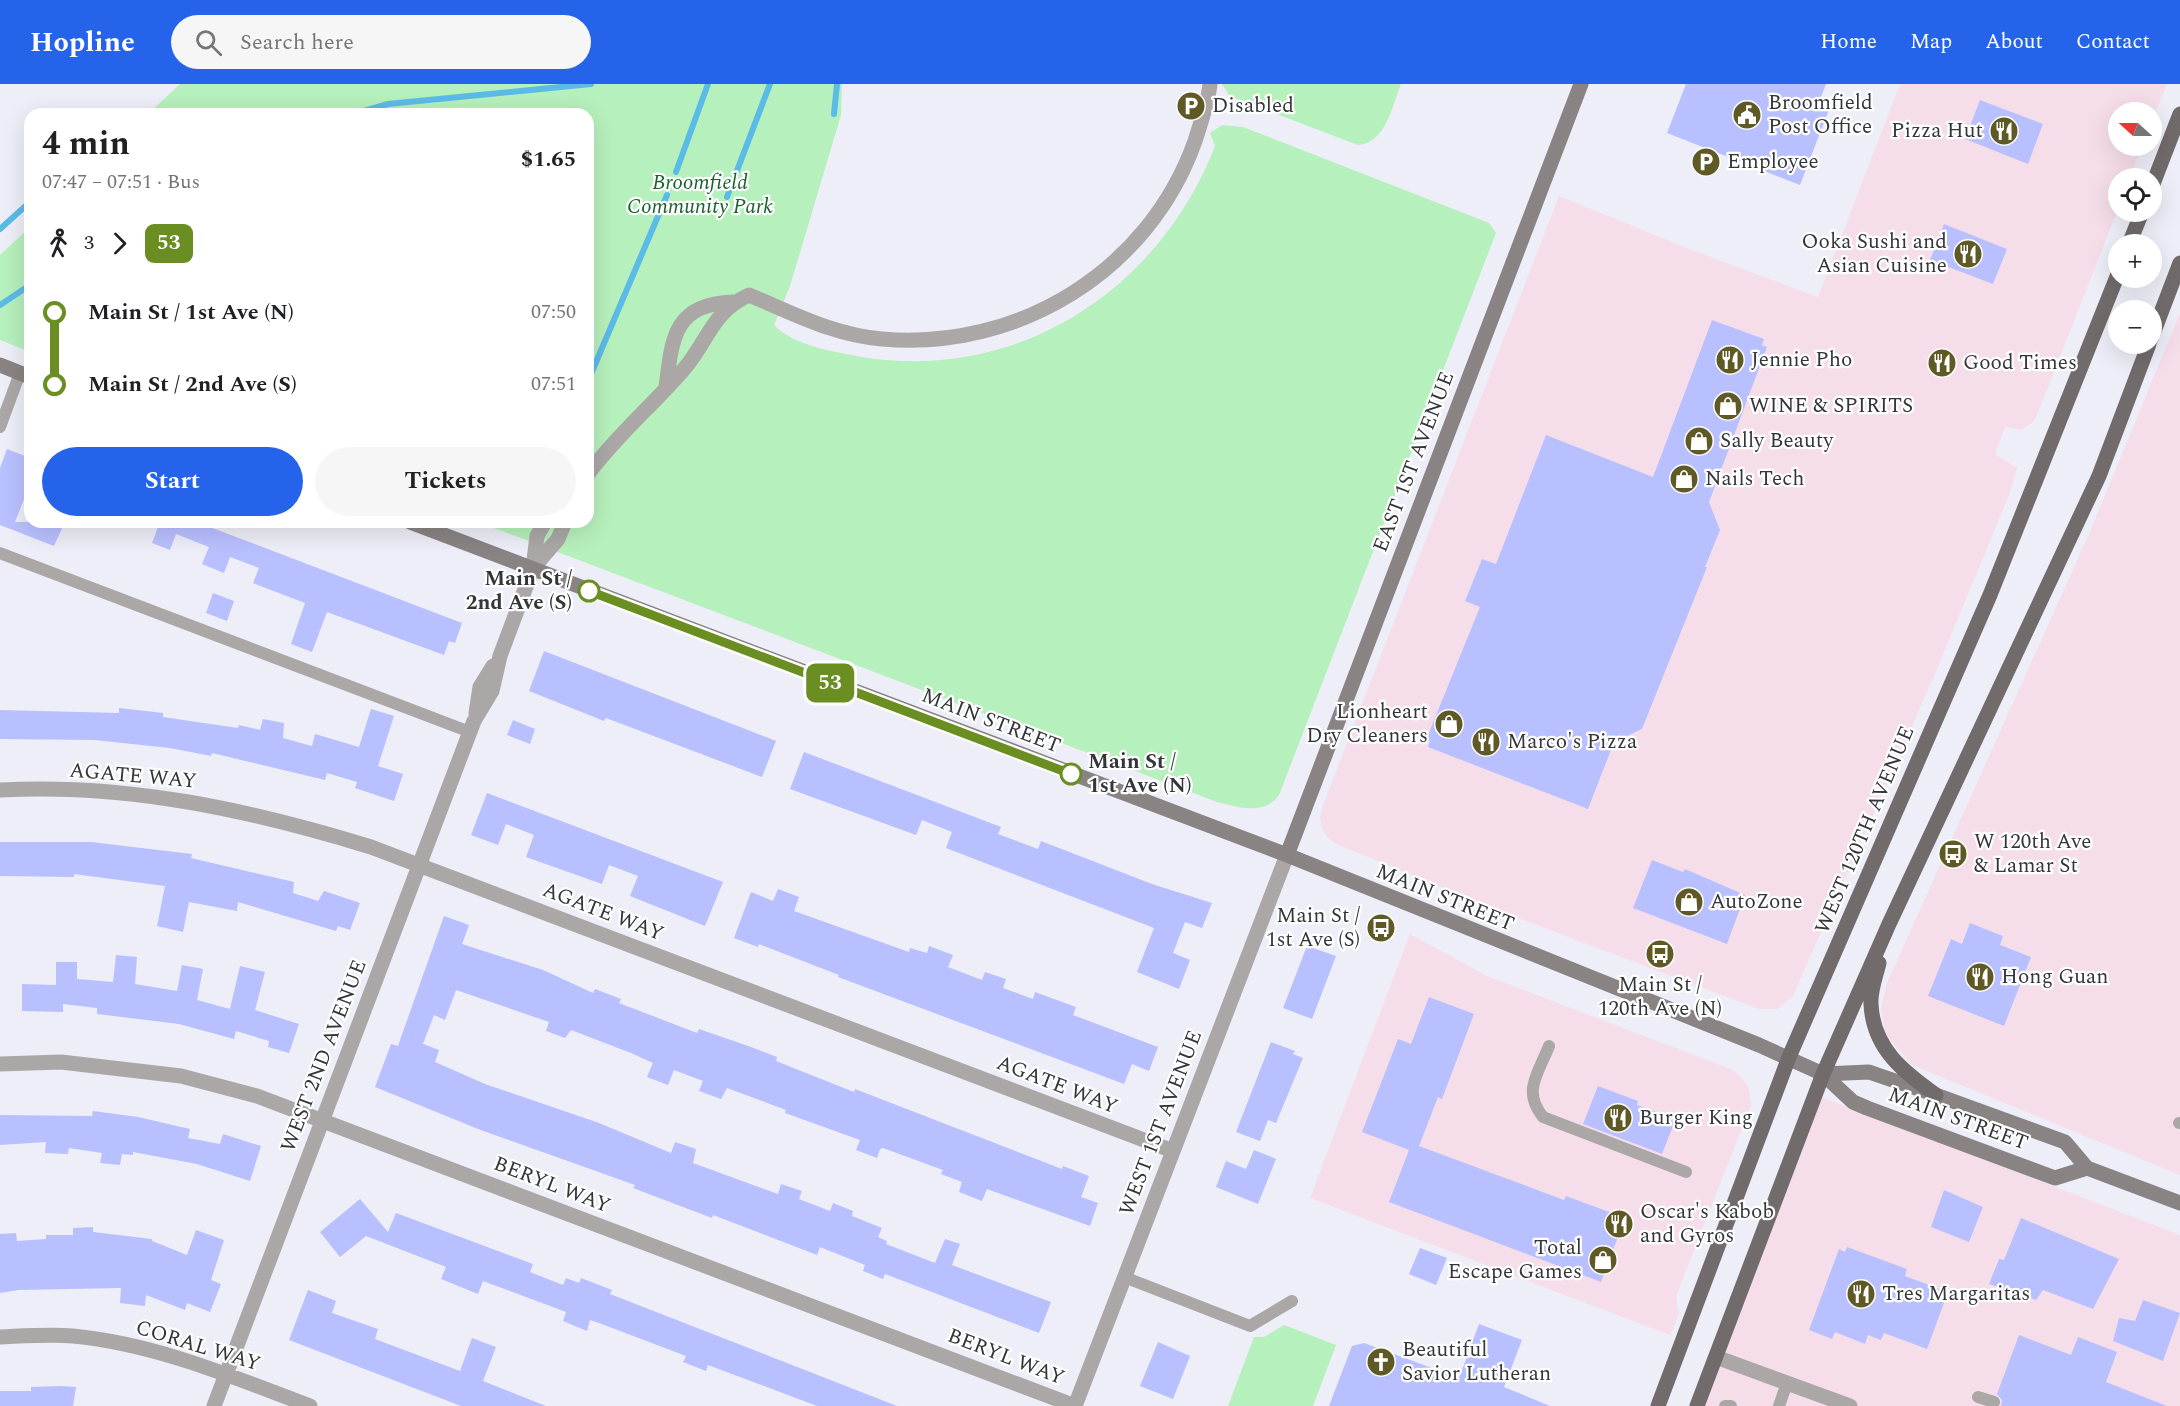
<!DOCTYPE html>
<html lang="en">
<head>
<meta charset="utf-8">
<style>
  body { margin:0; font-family:Spectral,serif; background:#f6f6f6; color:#202124; height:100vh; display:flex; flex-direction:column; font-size:22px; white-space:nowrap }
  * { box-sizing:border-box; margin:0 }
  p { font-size:20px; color:#757577 }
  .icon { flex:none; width:33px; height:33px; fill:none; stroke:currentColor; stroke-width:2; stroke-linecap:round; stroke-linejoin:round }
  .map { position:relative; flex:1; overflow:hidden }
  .details { position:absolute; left:24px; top:24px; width:570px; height:420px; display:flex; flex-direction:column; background:#fff; border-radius:18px; box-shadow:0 6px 24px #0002 }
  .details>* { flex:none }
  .badge { padding:0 12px; border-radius:9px; font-size:21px; line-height:39px }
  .needle { width:39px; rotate:291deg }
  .buttons { position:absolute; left:2108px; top:18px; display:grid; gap:12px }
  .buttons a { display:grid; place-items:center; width:54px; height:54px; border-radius:50%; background:#fff; box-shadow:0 6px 24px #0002; font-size:30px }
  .map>.badge { position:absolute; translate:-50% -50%; box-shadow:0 0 0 3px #fff }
  .legs { display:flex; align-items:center; gap:9px; height:66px; padding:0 18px; font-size:20px }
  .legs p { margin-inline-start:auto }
  .headline { display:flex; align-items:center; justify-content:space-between; height:102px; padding:0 18px }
  h1 { font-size:33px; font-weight:700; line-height:45px }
  .cta { display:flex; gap:12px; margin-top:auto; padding:12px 18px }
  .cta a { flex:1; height:69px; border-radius:36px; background:#2563eb; color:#fff; font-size:24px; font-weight:700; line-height:69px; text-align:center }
  .cta a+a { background:#f6f6f6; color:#202124 }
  ul { padding:0 18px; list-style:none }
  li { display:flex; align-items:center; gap:21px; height:72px; font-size:22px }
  li i { display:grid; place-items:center; width:9px; height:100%; margin:0 8px; background:currentColor }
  li i::after { content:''; width:15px; height:15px; margin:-8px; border:4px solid; border-radius:50%; background:#fff }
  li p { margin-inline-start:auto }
  li:first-child i { background:linear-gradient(#0000 50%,currentColor 0) }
  li:last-child i { background:linear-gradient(currentColor 50%,#0000 0) }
  header { display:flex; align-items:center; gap:36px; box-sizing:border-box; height:84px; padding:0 30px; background:#2563eb; color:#fff }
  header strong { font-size:28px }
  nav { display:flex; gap:33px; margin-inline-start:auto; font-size:21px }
  .search { width:420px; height:54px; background:#f6f6f6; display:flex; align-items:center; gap:15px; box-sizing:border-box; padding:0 21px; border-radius:33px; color:#757577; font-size:22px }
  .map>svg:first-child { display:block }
  .commercial { fill:#f5deea }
  .green { fill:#b6f0bc }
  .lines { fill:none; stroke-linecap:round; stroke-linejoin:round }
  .stream { stroke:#5bbbe7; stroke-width:6 }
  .building { fill:#b9c0ff }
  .lane { stroke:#aba7a7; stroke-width:12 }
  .street { stroke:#aba7a7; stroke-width:15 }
  .secondary { stroke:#8a8384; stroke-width:15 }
  .primary { stroke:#726b6c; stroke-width:15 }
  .line-1-casing { stroke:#fff; stroke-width:14 }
  .line-1 { stroke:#6b8e23; stroke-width:9 }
  .stop-1-dot { fill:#fff; stroke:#6b8e23; stroke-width:3 }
  .labels { text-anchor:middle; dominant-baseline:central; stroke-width:4.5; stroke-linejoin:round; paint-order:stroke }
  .poi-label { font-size:21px; fill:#353639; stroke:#fff; text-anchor:start }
  .park-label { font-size:21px; font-style:italic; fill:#1a622b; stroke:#fff }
  .street-label { font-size:21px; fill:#353639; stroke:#fff }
  .stop-label { font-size:21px; font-weight:bold; fill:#353639; stroke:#fff; text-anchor:end }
</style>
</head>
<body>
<header>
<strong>Hopline</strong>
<div class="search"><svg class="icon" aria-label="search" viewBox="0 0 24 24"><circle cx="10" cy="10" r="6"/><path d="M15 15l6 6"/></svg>Search here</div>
<nav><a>Home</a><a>Map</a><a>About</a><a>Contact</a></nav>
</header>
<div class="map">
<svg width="2180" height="1322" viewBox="0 0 2180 1322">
  <rect width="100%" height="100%" fill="#edeef7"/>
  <!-- commercial -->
  <path class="commercial" d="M1900,0H2167L2151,38V28H2118V62H2142L2130,94H2118V125L2037,331L2032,339L2021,346L2005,343L1995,370L2017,384L2009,411L1935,590L1793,912L1777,925H1759L1502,828L1334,759L1326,752L1322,743L1320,734L1323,721L1559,112L1689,165L1818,213Z
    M2180,229V1091L1912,981L1886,951L1881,925L1887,899L2089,450Z
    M1410,850L1487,892L1733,986L1748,1001L1751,1021L1676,1212L1679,1230L1670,1251L1310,1114Z
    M1816,1011L2180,1151V1322H1696Z"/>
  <!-- green -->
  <path class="green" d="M180,0H842L841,31L790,202L774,241C794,262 835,268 862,273C1018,299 1160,205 1215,62L1210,49L1222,41L1243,43L1489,139L1496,149L1279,711C1264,732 1237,723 1217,718L478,438H588V30H148Z
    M1222,0H1401C1392,22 1386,59 1358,61L1237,15L1229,11Z
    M30,143V268L0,256V171Z
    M1284,1241L1336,1261L1313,1322H1228L1254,1253H1264Z"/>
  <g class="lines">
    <!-- stream -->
    <path class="stream" d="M364,27L388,20L591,0
      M834,30L837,0
      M676,88L708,0
      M727,113L770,0
      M0,145L30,118
      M0,221L30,201
      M588,297L667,111"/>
  </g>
  <!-- building -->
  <path class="building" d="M1686,0H1826L1819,18L1830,23L1800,101L1667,49Z
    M1980,16L2043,40L2028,80L1965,55Z
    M1944,140L2007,165L1993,200L1930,176Z
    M1712,236L1764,255L1762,261L1767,263L1709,418L1720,446L1705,483H1707L1642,645L1614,658L1588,725L1428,663L1430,657L1426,656L1480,523L1465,517L1482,475L1496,480L1546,351L1653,393Z
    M7,365L30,374V400L15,438H53L63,442L54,462L0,441V384Z
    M148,438H194L215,445L462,539L455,559L449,557L444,571L327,528L312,568L291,560L305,519L253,499L259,484L230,473L224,489L202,480L209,463L176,450L170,466L152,459L158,443Z
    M213,509L234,517L227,537L206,529Z
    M544,567L776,657L762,693L606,634L604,637L529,607Z
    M119,624L163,629V633L238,644L239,641L260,646L263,635L284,639L283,654L312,662L315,650L359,663L371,625L394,632L378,682L403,690L394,717L355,704L357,698L327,689L325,696L212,669L211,672L170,664L94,656L0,655V626L119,629Z
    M513,636L535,645L530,660L507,651Z
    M804,668L1001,743L998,750L1038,765L1041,757L1152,800L1212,819L1202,844L1185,838L1173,869L1190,876L1179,905L1137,888L1154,844L946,764L952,748L922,736L916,751L790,705Z
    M487,709L723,798L705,842L630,812L638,792L609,781L602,800L526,773L534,751L506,740L498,761L471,751Z
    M0,758H91L192,770L191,774L294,798L293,809L318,817L324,807L360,819L350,846L338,842L336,847L238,818L237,827L189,818L183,848L157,842L165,802L74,790V793L0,792Z
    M1652,776L1683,788L1685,785L1745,811L1727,860L1633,824Z
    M778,805L799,813L794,827L909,868L910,864L927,869L929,862L953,871L948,883L982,896L985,888L1006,895L1003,904L1033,915L1035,908L1076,923L1073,931L1158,963L1149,987L1132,980L1124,1000L838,893L839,891L759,860L758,863L734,854L751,808L773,817Z
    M444,832L469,841L462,860L543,886L593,909L595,905L621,915L619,919L697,949L699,945L751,963L777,973L776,977L854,1008L855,1005L1062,1085L1063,1082L1089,1092L1081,1113L1098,1119L1090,1142L987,1105L982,1117L959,1108L962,1098L941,1090L943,1086L883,1064L880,1065L877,1074L856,1066L860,1056L785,1029L786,1026L727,1004L721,1015L699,1007L703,997L674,986L668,1001L647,993L653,979L631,969L571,946L565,954L546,947L549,938L456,906L445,936L434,931L423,960L439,966L435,978L485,1000L599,1039L671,1069L675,1058L696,1065L693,1079L778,1110L781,1100L802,1107L799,1115L830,1127L833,1119L853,1127L852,1132L882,1144L878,1153L887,1157L886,1160L935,1179L945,1155L960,1160L952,1181L1051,1218L1039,1249L885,1190L883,1195L863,1187L865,1181L820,1163L817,1171L713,1131L712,1134L633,1104L635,1101L478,1045L375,1003L391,960L398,962Z
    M1970,839L2003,852L2000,861L2031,873L2004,942L1928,912L1951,855L1962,860Z
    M1307,862L1336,872L1312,935L1283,924Z
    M116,871L137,873L135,900L177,907L182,881L203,885L197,916L230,925L240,882L265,888L255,926L299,940L289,969L268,963L269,957L236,947L234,955L179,940L97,930V924L63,920V928L22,927V900L56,901V878H77V895L113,898Z
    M1429,913L1474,930L1442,1015L1438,1013L1419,1062L1564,1116L1566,1112L1625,1134L1601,1198L1389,1118L1409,1066L1362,1048L1398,955L1411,960Z
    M1271,958L1295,967L1293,970L1303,974L1276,1039L1268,1036L1260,1057L1236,1048Z
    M1598,1002L1638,1017L1637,1021L1671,1033L1670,1036L1675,1037L1662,1070L1583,1040Z
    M93,1027L138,1033L190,1045L188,1054L220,1060L223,1050L261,1062L250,1097L197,1080L133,1068V1071L122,1070L120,1081L100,1079L102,1069L69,1064L68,1070L45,1069L46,1058L0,1061V1031L92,1032Z
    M1254,1066L1276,1075L1258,1120L1216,1103L1226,1077L1246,1085Z
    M1944,1106L1983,1123L1969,1158L1931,1143Z
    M360,1115L388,1148L396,1129L533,1180L530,1188L563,1201L566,1194L579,1199L581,1194L612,1206L610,1210L897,1322H817L708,1281L706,1287L683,1278L686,1272L599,1239L590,1236L587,1247L563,1237L566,1228L483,1197L478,1210L441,1195L446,1183L366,1152L340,1173L320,1148Z
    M2021,1134L2119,1175L2093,1225L2043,1206L2036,1216L1989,1200L1999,1175L2004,1176Z
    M93,1143V1148L152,1155V1157L187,1171L196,1146L224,1156L211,1196L221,1200L210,1228L187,1219L185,1226L146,1211L145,1222L120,1219L121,1204L18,1206L0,1209V1150L16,1149L17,1157L46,1155V1151H73V1144Z
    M1847,1163L1907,1185L1905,1192L1948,1208L1927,1265L1884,1249L1881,1256L1868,1251L1865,1260L1835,1248L1832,1255L1809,1246L1839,1165L1845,1168Z
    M1420,1164L1447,1174L1436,1201L1409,1190Z
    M308,1206L336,1217L332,1229L378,1245L375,1255L460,1287L472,1254L496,1263L483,1297L546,1322H461L289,1256Z
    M2143,1216L2180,1229L2163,1277L2113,1257L2119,1234L2135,1237Z
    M1479,1240L1522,1256L1504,1303L1550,1322H1329L1352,1262L1364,1259L1459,1294Z
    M2019,1251L2071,1271L2078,1253L2117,1268L2106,1298L2167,1322H2001L2002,1316L1997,1310Z
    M1158,1258L1190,1272L1173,1315L1140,1302Z
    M60,1302L76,1303L73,1322H0V1307H31V1303Z"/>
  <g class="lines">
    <!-- lane -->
    <path class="lane" d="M0,343L20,289
      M0,469L470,648
      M1549,962C1538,990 1522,1007 1543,1033L1686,1088
      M2179,1039H2180
      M1124,1193L1250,1242L1292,1217
      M1978,1313L1994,1318
      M1725,1322H1731
      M1779,1322L1787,1299"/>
    <!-- street -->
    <path class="street" d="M666,303C672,254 674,220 733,218
      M588,390C616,352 653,321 684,285C708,257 712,228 749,211C793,229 833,251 882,255C1018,267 1149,187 1195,57C1201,37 1208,20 1210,0
      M533,484L558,455L565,438
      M476,629L480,603L493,582
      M0,706C128,699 250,726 371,763L1173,1067
      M0,980L61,978L181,992L257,1012L1075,1322
      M0,1253C24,1252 49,1250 73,1252C156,1260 233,1293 310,1322
      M1716,1273L1850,1322
      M214,1322L474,637L492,607L500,572L533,484L537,452L545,438
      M1075,1322L1287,771"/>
    <!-- secondary -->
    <path class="secondary" d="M0,281L30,293
      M410,438L1287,771L1759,961L1823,990L1853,1018L1867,1024L2055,1094L2087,1084
      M1287,771L1581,0
      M1823,990L1869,988L1936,1011L2065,1058L2087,1084L2180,1119"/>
    <!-- primary -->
    <path class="primary" d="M2151,105L2180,30
      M2129,160L2142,128
      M2151,255L2180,179
      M1879,879C1876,892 1870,907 1871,920C1873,965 1904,988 1936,1011
      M1658,1322L1789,973L1990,511L2118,190
      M1697,1322L1823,990L1889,840L2099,392L2149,260"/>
  </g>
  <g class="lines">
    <!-- line-1 casing -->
    <g class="line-1-casing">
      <path id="line-1" d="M589,507L1071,690"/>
    </g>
    <!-- line-1 -->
    <use href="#line-1" class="line-1"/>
  </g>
  <!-- icons -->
  <defs>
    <g id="parking-disc" transform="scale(1.5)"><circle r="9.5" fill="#5e5925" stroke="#fff"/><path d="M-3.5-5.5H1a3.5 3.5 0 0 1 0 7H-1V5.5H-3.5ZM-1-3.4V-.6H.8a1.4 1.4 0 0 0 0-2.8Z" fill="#fff"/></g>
    <g id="civic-disc" transform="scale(1.5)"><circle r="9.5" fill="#5e5925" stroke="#fff"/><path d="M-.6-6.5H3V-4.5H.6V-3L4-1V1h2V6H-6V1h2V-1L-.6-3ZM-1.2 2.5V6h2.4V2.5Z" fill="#fff"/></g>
    <g id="restaurant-disc" transform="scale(1.5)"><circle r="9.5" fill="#5e5925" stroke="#fff"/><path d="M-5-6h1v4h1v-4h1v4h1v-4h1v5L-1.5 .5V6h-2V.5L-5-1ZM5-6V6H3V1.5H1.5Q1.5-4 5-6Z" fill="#fff"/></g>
    <g id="shop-disc" transform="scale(1.5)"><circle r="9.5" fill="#5e5925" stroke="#fff"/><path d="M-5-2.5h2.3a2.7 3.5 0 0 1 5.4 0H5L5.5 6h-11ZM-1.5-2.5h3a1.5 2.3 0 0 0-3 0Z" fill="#fff"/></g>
    <g id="bus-disc" transform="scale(1.5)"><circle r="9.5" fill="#5e5925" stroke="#fff"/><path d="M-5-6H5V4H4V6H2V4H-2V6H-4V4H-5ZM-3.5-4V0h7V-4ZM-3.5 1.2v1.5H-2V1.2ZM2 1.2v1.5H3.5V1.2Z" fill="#fff"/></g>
    <g id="church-disc" transform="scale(1.5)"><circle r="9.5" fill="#5e5925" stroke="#fff"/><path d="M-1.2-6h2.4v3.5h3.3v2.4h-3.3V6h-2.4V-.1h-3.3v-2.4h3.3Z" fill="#fff"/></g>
  </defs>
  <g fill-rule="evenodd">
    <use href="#parking-disc" x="1191" y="22"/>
    <use href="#civic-disc" x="1747" y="31"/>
    <use href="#restaurant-disc" x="2004" y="47"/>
    <use href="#parking-disc" x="1706" y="78"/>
    <use href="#restaurant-disc" x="1968" y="170"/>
    <use href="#restaurant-disc" x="1730" y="276"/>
    <use href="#restaurant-disc" x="1942" y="279"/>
    <use href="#shop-disc" x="1728" y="322"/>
    <use href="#shop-disc" x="1699" y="357"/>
    <use href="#shop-disc" x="1684" y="395"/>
    <use href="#shop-disc" x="1449" y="640"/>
    <use href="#restaurant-disc" x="1486" y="658"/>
    <use href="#bus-disc" x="1953" y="770"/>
    <use href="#shop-disc" x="1689" y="818"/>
    <use href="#bus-disc" x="1381" y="844"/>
    <use href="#bus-disc" x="1660" y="870"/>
    <use href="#restaurant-disc" x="1980" y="893"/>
    <use href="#restaurant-disc" x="1618" y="1034"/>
    <use href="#restaurant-disc" x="1619" y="1140"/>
    <use href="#shop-disc" x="1603" y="1176"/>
    <use href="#restaurant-disc" x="1861" y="1210"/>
    <use href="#church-disc" x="1381" y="1278"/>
  </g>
  <!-- markers -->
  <g class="stop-1-dot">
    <circle cx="589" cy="507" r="10"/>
    <circle cx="1071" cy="690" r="10"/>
  </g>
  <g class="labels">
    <!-- poi labels -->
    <g class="poi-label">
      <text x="1768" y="19">Broomfield<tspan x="1768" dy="24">Post Office</tspan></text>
      <text x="1212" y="22">Disabled</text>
      <text x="1983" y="47" text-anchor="end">Pizza Hut</text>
      <text x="1727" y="78">Employee</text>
      <text x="1947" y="158" text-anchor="end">Ooka Sushi and<tspan x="1947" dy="24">Asian Cuisine</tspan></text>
      <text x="1751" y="276">Jennie Pho</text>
      <text x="1963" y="279">Good Times</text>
      <text x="1749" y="322">WINE &amp; SPIRITS</text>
      <text x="1720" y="357">Sally Beauty</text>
      <text x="1705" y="395">Nails Tech</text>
      <text x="1428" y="628" text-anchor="end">Lionheart<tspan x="1428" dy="24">Dry Cleaners</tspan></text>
      <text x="1507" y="658">Marco's Pizza</text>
      <text x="1974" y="758">W 120th Ave<tspan x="1974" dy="24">&amp; Lamar St</tspan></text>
      <text x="1710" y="818">AutoZone</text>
      <text x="1360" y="832" text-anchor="end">Main St /<tspan x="1360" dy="24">1st Ave (S)</tspan></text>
      <text x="2001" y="893">Hong Guan</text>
      <text x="1660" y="901" text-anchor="middle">Main St /<tspan x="1660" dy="24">120th Ave (N)</tspan></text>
      <text x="1639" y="1034">Burger King</text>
      <text x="1640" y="1128">Oscar's Kabob<tspan x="1640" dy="24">and Gyros</tspan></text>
      <text x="1582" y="1164" text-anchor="end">Total<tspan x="1582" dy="24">Escape Games</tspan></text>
      <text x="1882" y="1210">Tres Margaritas</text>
      <text x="1402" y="1266">Beautiful<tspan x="1402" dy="24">Savior Lutheran</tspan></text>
    </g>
    <!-- park labels -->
    <g class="park-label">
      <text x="700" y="99">Broomfield<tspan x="700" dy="24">Community Park</tspan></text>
    </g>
    <!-- street labels -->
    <g class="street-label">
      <text transform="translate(1414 378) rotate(-69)">EAST 1ST AVENUE</text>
      <text transform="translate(991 637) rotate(21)">MAIN STREET</text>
      <text transform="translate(133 692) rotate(5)">AGATE WAY</text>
      <text transform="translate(1865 746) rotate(-67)">WEST 120TH AVENUE</text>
      <text transform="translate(1445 814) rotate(22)">MAIN STREET</text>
      <text transform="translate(603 828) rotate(21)">AGATE WAY</text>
      <text transform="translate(324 972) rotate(-69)">WEST 2ND AVENUE</text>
      <text transform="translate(1057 1001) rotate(21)">AGATE WAY</text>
      <text transform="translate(1958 1035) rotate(20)">MAIN STREET</text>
      <text transform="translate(1161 1039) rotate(-69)">WEST 1ST AVENUE</text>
      <text transform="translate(552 1101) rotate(21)">BERYL WAY</text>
      <text transform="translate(198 1262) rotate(17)">CORAL WAY</text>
      <text transform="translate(1006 1273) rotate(21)">BERYL WAY</text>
    </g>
    <!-- stop labels -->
    <g class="stop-label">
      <text x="572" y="495">Main St /<tspan x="572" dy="24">2nd Ave (S)</tspan></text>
      <text x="1088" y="678" text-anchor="start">Main St /<tspan x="1088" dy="24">1st Ave (N)</tspan></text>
    </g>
  </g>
</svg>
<div class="buttons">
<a><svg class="needle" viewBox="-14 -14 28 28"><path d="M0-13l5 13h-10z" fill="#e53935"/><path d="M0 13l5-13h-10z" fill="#757577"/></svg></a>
<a><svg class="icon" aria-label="locate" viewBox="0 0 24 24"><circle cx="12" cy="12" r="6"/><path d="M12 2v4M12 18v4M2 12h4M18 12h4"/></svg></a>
<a>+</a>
<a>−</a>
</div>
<b class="badge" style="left:830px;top:599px;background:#6b8e23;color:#fff">53</b>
<section class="details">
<div class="headline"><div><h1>4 min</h1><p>07:47 – 07:51 · Bus</p></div><b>$1.65</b></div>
<div class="legs"><svg class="icon" aria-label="walk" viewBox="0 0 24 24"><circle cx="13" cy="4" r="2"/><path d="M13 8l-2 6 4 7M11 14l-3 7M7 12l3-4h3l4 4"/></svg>3<svg class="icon" aria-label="forward" viewBox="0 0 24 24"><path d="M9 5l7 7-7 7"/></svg><b class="badge" style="background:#6b8e23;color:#fff">53</b></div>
<ul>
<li><i style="color:#6b8e23"></i><b>Main St / 1st Ave (N)</b><p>07:50</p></li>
<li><i style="color:#6b8e23"></i><b>Main St / 2nd Ave (S)</b><p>07:51</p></li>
</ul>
<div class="cta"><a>Start</a><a>Tickets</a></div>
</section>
</div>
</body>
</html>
